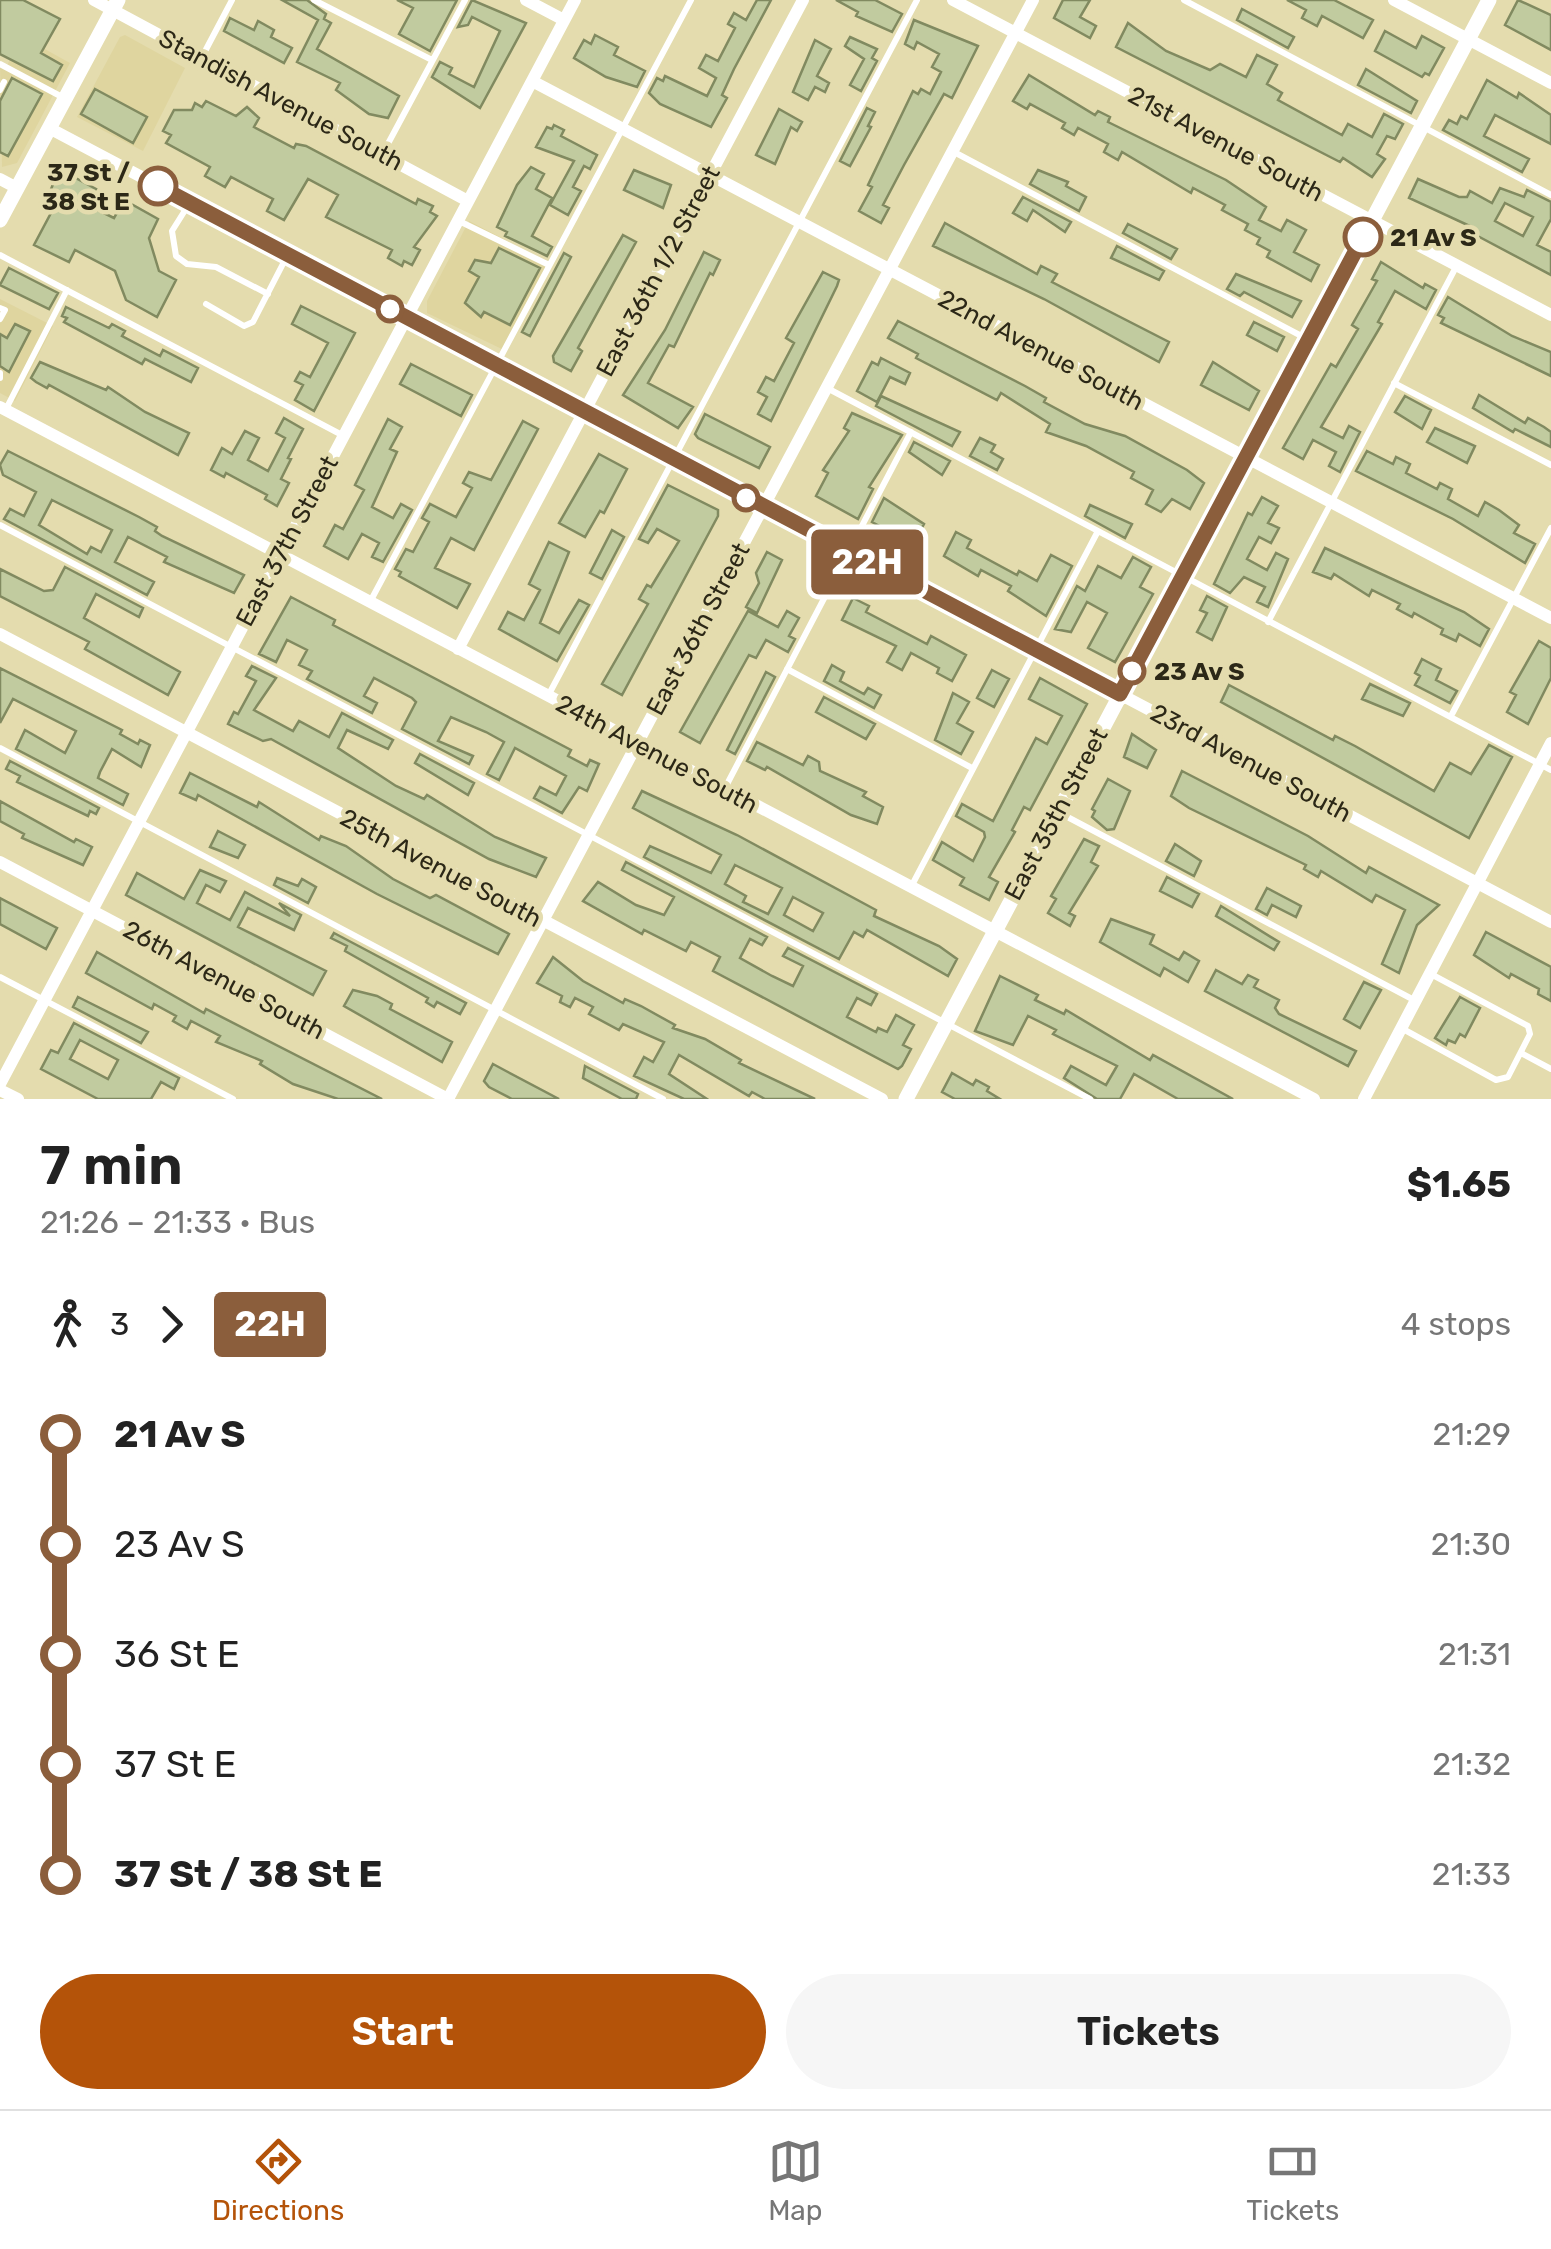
<!DOCTYPE html>
<html lang="en">
<head>
<meta charset="utf-8">
<style>
  body { margin:0; font-family:Rubik,sans-serif; background:#f6f6f6; color:#222; height:100vh; display:flex; flex-direction:column; font-size:38px; white-space:nowrap }
  * { box-sizing:border-box; margin:0 }
  p { font-size:32px; color:#767676 }
  .icon { flex:none; width:55px; height:55px; fill:none; stroke:currentColor; stroke-width:2; stroke-linecap:round; stroke-linejoin:round }
  .map { position:relative; height:1099px; overflow:hidden }
  .details { display:flex; flex-direction:column; background:#fff; flex:1 }
  .details>* { flex:none }
  .badge { padding:0 20px; border-radius:8px; font-size:35px; line-height:65px }
  .map>.badge { position:absolute; translate:-50% -50%; box-shadow:0 0 0 5px #fff }
  .legs { display:flex; align-items:center; gap:15px; height:110px; padding:0 40px; font-size:32px }
  .legs p { margin-inline-start:auto }
  .head { display:flex; align-items:center; justify-content:space-between; height:170px; padding:0 40px }
  h1 { font-size:55px; font-weight:600; line-height:75px }
  .cta { display:flex; gap:20px; margin-top:auto; padding:20px 40px }
  .cta a { flex:1; height:115px; border-radius:60px; background:#b45309; color:#fff; font-size:40px; font-weight:600; line-height:115px; text-align:center }
  .cta a+a { background:#f6f6f6; color:#222 }
  ul { padding:0 40px; list-style:none }
  li { display:flex; align-items:center; gap:35px; height:110px; font-size:38px }
  li i { display:grid; place-items:center; width:15px; height:100%; margin:0 12px; background:currentColor }
  li i::after { content:''; width:25px; height:25px; margin:-12px; border:8px solid; border-radius:50%; background:#fff }
  li p { margin-inline-start:auto }
  li:first-child i { background:linear-gradient(#0000 50%,currentColor 0) }
  li:last-child i { background:linear-gradient(currentColor 50%,#0000 0) }
  .menu { display:flex; justify-content:space-around; align-items:center; height:140px; border-top:2px solid #e0e0e0; background:#fff; font-size:28px; color:#767676 }
  .menu a { display:grid; justify-items:center; gap:5px }
  .menu .active { color:#b45309 }
  .map>svg:first-child { display:block }
  .built { fill:#dfd59f }
  .building { fill:#c1cb9f; stroke:#818a60; stroke-width:2.5; fill-rule:evenodd }
  .lines { fill:none; stroke-linecap:round; stroke-linejoin:round }
  .service { stroke:#fff; stroke-width:6 }
  .minor { stroke:#fff; stroke-width:12 }
  .tertiary { stroke:#fff; stroke-width:15 }
  .line-1-casing { stroke:#fff; stroke-width:22 }
  .line-1 { stroke:#8b5e3c; stroke-width:15 }
  .stop-1-dot { fill:#fff; stroke:#8b5e3c; stroke-width:5 }
  .labels { text-anchor:middle; dominant-baseline:central; stroke-width:9; stroke-linejoin:round; paint-order:stroke }
  .street-label { font-size:25px; fill:#2c2817; stroke:#e4dcae }
  .stop-label { font-size:25px; font-weight:bold; fill:#2c2817; stroke:#e4dcae; text-anchor:start }
</style>
</head>
<body>
<div class="map">
<svg width="1551" height="1099" viewBox="0 0 1551 1099">
  <rect width="100%" height="100%" fill="#e4dcae"/>
  <!-- built -->
  <path class="built" d="M125,35L185,68L143,151L77,117L120,37Z
    M23,37L70,63L17,163L2,167L0,62L7,65Z
    M469,221L552,264L506,351L427,313V301Z
    M0,299L53,326L15,401L0,393Z"/>
  <!-- building -->
  <path class="building" d="M0,0H23L60,19L41,53L62,65L53,81L0,54Z
    M282,0H307L326,14L324,19L331,23L317,49L399,96L388,118L369,114L336,90L340,83L297,62L318,20Z
    M397,0H457L430,51L399,34L413,8Z
    M472,0L526,23L480,108L432,77L440,62L452,68L449,74L474,87L500,31L472,17L468,25L458,27Z
    M757,0H771L734,69L722,95L727,98L711,127L660,104L649,93L657,78L663,81L665,76L707,96L716,78L699,68L706,55L718,61L735,28L728,24L734,13L746,20Z
    M836,0H875L902,14L892,32L856,16L858,12Z
    M1063,0H1090L1080,17L1096,26L1090,38L1054,18Z
    M1287,0H1334L1373,20L1363,38L1322,16L1317,26L1302,18L1306,10Z
    M1518,0L1551,15V50L1505,25Z
    M1242,9L1294,37L1288,48L1237,20Z
    M230,18L254,30L258,21L274,30L271,37L292,48L284,63L224,31Z
    M914,20L978,46L952,98L944,94L904,165L883,205L889,208L881,223L859,211L872,187L868,185L913,91L918,94L921,89L930,94L941,72L932,67L939,54L917,42L914,49L905,44Z
    M1128,23L1166,51L1210,70L1220,64L1246,77L1257,55L1277,65L1267,84L1282,93L1278,100L1342,135L1348,124L1372,137L1384,114L1403,124L1395,139L1387,136L1377,154L1385,159L1372,177L1343,158L1340,162L1116,47Z
    M1385,31L1416,48L1422,36L1444,48L1429,75L1425,73L1422,77L1375,51Z
    M595,35L618,47L614,55L645,71L637,87L606,77L574,58L584,40L591,44Z
    M850,37L877,49L872,58L877,61L861,91L850,85L864,59L845,46Z
    M815,40L831,49L817,76L829,83L825,92L815,87L808,100L793,92Z
    M1366,69L1417,101L1411,113L1358,85Z
    M1029,75L1095,115L1098,111L1110,117L1108,122L1226,180L1266,207L1259,220L1281,231L1287,220L1306,230L1294,252L1319,265L1311,281L1267,257L1270,251L1257,244L1260,238L1245,230L1248,224L1222,210L1225,205L1193,188L1191,193L1122,152L1118,160L1104,152L1108,144L1078,128L1074,135L1062,128L1065,123L1030,104L1027,109L1013,101Z
    M12,78L42,94L8,156L0,152V101Z
    M1487,80L1517,98L1519,93L1551,115V144L1495,115L1484,136L1529,159L1522,172L1443,130L1449,120L1457,124L1461,116L1467,119Z
    M95,89L147,117L133,143L81,114Z
    M206,101L236,116L247,107L259,118L254,127L294,148L296,144L306,146L416,204L418,199L433,206L430,212L437,216L414,247L420,250L412,265L404,261L402,266L388,258L392,250L326,217L338,195L308,179L284,220L267,211L273,199L231,177L225,187L205,176L210,167L166,143L171,135L163,131L174,110H192L195,103L202,107Z
    M867,108L875,112L868,126L871,127L850,166L840,161Z
    M779,109L802,122L797,131L791,127L775,164L756,155Z
    M554,125L564,130L561,136L597,155L590,169L584,166L573,187L581,191L568,215L550,205L574,161L536,147L547,127L552,129Z
    M531,167L544,174L536,189L552,198L532,236L552,247L547,256L505,236L507,232L497,227L517,185Z
    M59,169L96,189L87,205L114,218L124,200L158,219L149,238L159,271L176,280L157,317L126,300L115,271L75,250L69,262L34,245L52,211L44,207Z
    M634,170L671,185L663,208L624,190Z
    M1038,170L1068,182L1066,186L1086,197L1079,211L1030,184Z
    M1418,179L1459,197H1467L1470,191L1492,203L1500,188L1524,197L1527,190L1551,202V219L1537,245L1551,252V275L1472,233L1474,228L1409,198ZM1505,203L1533,217L1523,236L1495,221Z
    M1023,197L1071,222L1065,232L1033,210L1027,221L1013,213Z
    M945,223L1037,274L1041,266L1057,274L1052,282L1169,342L1159,362L1044,299L933,246Z
    M1128,224L1177,249L1171,259L1123,233Z
    M623,235L636,242L578,348L582,351L571,371L554,362L553,356Z
    M1117,246L1164,271L1159,280L1111,258Z
    M499,248L540,268L510,325L484,312L481,317L465,303L479,277L469,271L475,260L491,263Z
    M704,252L720,260L713,275L710,273L674,347L669,345L648,383L693,407L678,428L623,395L665,330Z
    M564,253L571,257L530,336L522,332Z
    M1381,262L1423,288L1425,284L1436,290L1426,309L1395,291L1378,322L1382,324L1321,427L1343,438L1349,426L1360,432L1340,472L1329,466L1336,452L1313,440L1303,459L1283,448L1331,364L1336,367L1358,329L1352,325L1377,281L1372,279Z
    M9,268L58,293L49,309L0,285Z
    M823,272L839,280L837,286L771,421L758,414L767,397L758,392L766,377L774,381L794,343L786,338Z
    M1236,274L1301,301L1292,317L1244,292L1240,296L1227,289Z
    M1448,297L1512,336L1551,352V376L1441,323L1444,318L1438,315Z
    M301,306L355,333L314,411L295,400L303,385L295,381L300,372L310,377L328,343L292,324Z
    M66,307L109,328L112,324L125,331L122,336L160,356L163,350L198,368L191,382L145,359L142,364L64,322L67,318L62,316Z
    M898,321L1025,386L1046,398L1044,402L1085,424L1125,436L1187,470L1204,483L1190,509L1172,499L1161,512L1146,504L1153,490L1131,478L1134,472L1086,446L1046,432L1050,424L1001,393L997,400L916,358L918,354L888,338Z
    M1254,322L1284,337L1277,351L1247,335Z
    M15,324L30,331L9,372L0,366V334L7,338Z
    M881,358L910,373L905,384L890,377L877,402L857,391L872,362L878,365Z
    M40,362L106,390L108,387L145,412L189,433L178,455L49,385L47,388L36,382L31,378Z
    M1213,362L1259,391L1249,410L1201,385Z
    M411,364L472,395L461,416L400,384Z
    M1479,395L1525,423L1528,418L1544,427L1551,432V447L1515,429L1513,432L1473,408Z
    M881,396L960,432L952,446L876,406Z
    M1405,396L1431,410L1422,429L1395,412Z
    M852,413L902,435L869,487L873,489L858,519L816,496L828,473L823,470L849,431L844,428Z
    M705,414L770,447L759,468L698,438L695,434Z
    M284,418L303,429L288,458L291,459L281,479L289,483L277,506L265,499L267,495L226,473L224,477L211,470L222,448L232,454L245,431L259,438L248,460L268,471L285,438L276,433Z
    M388,419L402,427L390,449L397,452L372,507L393,518L401,504L412,510L383,562L372,557L379,543L362,534L348,559L324,546L335,525L343,529L364,490L355,485Z
    M523,421L538,429L474,550L451,538L435,568L470,584L457,608L399,576L401,572L395,569L406,549L413,552L429,522L422,518L430,504L456,517L472,488L463,483L469,472L491,480Z
    M1435,428L1475,446L1467,463L1427,442Z
    M980,438L995,445L991,452L1003,459L997,470L970,456Z
    M914,442L950,461L942,475L909,452Z
    M8,451L139,517L157,527L155,531L162,536L244,575L234,593L164,562L167,557L128,537L115,562L154,582L147,595L4,519L10,509L24,516L36,492L3,475L0,465ZM52,500L112,530L101,552L91,547L87,554L39,525Z
    M1367,451L1393,464L1396,457L1410,464L1406,473L1437,489L1440,483L1452,489L1448,499L1478,516L1485,502L1499,510L1519,525L1514,533L1535,544L1525,563L1453,519L1356,471Z
    M599,454L627,469L604,513L600,511L585,537L559,523Z
    M668,485L718,510V516L622,695L602,684L648,604L639,599L647,585L651,587L679,541L657,529L648,543L639,539Z
    M1262,497L1278,506L1268,523L1279,528L1271,543L1259,537L1247,559L1267,570L1276,553L1288,559L1268,607L1257,602L1265,587L1244,577L1230,593L1214,584L1248,513L1252,515Z
    M884,498L924,524L913,544L872,522Z
    M1090,505L1132,524L1125,538L1085,516Z
    M612,530L624,537L602,579L590,573Z
    M956,532L971,540L967,548L1017,575L1019,571L1037,581L1051,555L1072,566L1046,616L1008,591L1011,586L981,570L978,576L944,556Z
    M549,542L569,552L540,623L559,633L579,600L589,605L557,661L499,629L508,612L524,620L540,590L529,584Z
    M1325,548L1464,612L1489,629L1480,646L1459,634L1456,641L1441,634L1443,629L1414,613L1412,617L1397,609L1400,604L1372,590L1369,596L1334,574L1331,579L1313,572Z
    M767,552L782,560L757,613L746,607L759,583L756,573Z
    M1133,557L1151,567L1140,587L1153,594L1115,662L1088,648L1107,613L1087,602L1071,632L1055,629L1077,586L1085,591L1098,566L1121,578Z
    M65,567L143,608L139,617L96,594L84,618L180,672L168,695L85,649L89,642L0,596V569L44,591L53,590Z
    M1207,596L1227,607L1212,640L1197,632L1207,613L1200,610Z
    M291,597L335,620L333,625L571,750L568,756L587,766L590,760L599,764L587,791L579,787L562,813L534,798L540,787L556,795L566,776L515,748L499,780L487,774L504,742L486,732L451,717L438,741L473,756L469,764L402,729L416,702L412,698L374,678L364,696L377,703L372,713L307,679L312,671L299,665L307,650L287,640L276,662L259,654Z
    M853,598L869,606L866,612L927,644L931,636L966,655L952,681L937,673L939,668L911,653L902,670L887,662L896,646L842,620Z
    M748,611L778,627L787,611L799,618L789,636L795,639L788,652L766,640L756,658L749,655L700,743L680,732Z
    M1539,641L1551,648V678L1528,724L1507,712L1516,695L1510,692Z
    M1422,659L1441,669L1436,680L1457,691L1450,703L1415,685L1420,676L1415,673Z
    M832,665L844,672L840,681L864,694L868,688L881,695L874,708L824,681Z
    M252,666L276,678L254,710L293,731L299,721L329,737L342,713L393,740L388,749L347,730L338,748L396,786L424,799L427,795L495,837L546,858L536,877L489,859L271,739L263,741L228,724L234,712L238,714L256,681L246,676Z
    M0,668L122,730L120,734L138,744L140,740L150,745L141,767L112,749L100,772L98,778L128,794L123,805L16,749L25,730L65,753L76,731L13,699L0,723Z
    M992,670L1009,679L994,707L977,698Z
    M766,672L775,677L735,754L727,750Z
    M1040,678L1087,704L1030,810L1024,807L1012,830L1015,832L989,877L998,882L989,900L960,885L964,878L933,860L942,842L973,861L985,837L984,832L956,816L962,804L993,821L1036,738L1047,744L1062,716L1029,699Z
    M1370,684L1410,703L1403,716L1362,699Z
    M1229,685L1333,740L1335,736L1355,746L1434,791L1450,763L1471,774L1489,745L1512,757L1469,838L1221,702Z
    M953,693L969,702L957,723L973,732L961,754L935,740Z
    M824,697L875,724L866,739L816,712Z
    M1132,734L1156,750L1147,768L1124,757Z
    M757,742L803,765L808,756L819,762L820,771L866,792L863,796L883,807L877,824L851,815L767,767L765,770L747,761Z
    M420,754L474,783L468,795L415,763Z
    M10,761L99,808L96,814L90,811L88,816L17,782L20,776L6,769Z
    M1182,771L1308,836L1366,873L1369,867L1439,905L1417,925L1399,973L1382,964L1405,910L1376,895L1372,902L1321,871L1318,877L1304,869L1306,865L1189,808L1171,796Z
    M190,773L257,807L259,802L319,840L321,836L346,846L393,879L430,898L436,895L509,934L498,954L377,894L198,795L196,800L180,793Z
    M1108,779L1130,791L1114,829L1107,830L1092,817L1095,811L1092,809Z
    M642,791L737,835L876,910L874,916L939,946L957,959L948,976L867,930L863,937L854,932L839,959L644,857L650,846L711,873L721,855L633,808ZM735,865L782,888L768,914L743,902L746,896L725,884ZM793,897L823,913L813,931L784,915Z
    M0,801L74,842L76,839L92,847L83,865L22,838L24,834L0,821Z
    M218,831L245,845L238,858L210,847Z
    M1084,839L1099,846L1091,862L1098,866L1069,913L1075,916L1070,926L1048,913L1056,899L1051,896Z
    M1175,844L1201,861L1194,876L1166,861Z
    M626,862L767,937L762,945L750,939L740,958L772,976L793,986L803,966L783,956L788,948L877,994L871,1005L857,998L847,1017L876,1032L878,1028L887,1032L896,1015L914,1025L903,1045L911,1049L902,1066L898,1069L713,971L720,957L691,942L686,951L644,930L642,934L583,901L598,882L636,905L664,915L674,897L622,870Z
    M200,870L226,881L220,892L206,885L197,903L230,920L245,892L290,916L279,903L301,915L294,930L248,908L238,927L326,971L313,995L126,895L137,873L184,899Z
    M1167,877L1199,894L1192,907L1160,891Z
    M277,878L298,886L302,879L316,887L308,903L274,885Z
    M1267,888L1301,906L1296,917L1272,905L1267,915L1256,909Z
    M0,898L57,928L46,949L0,924Z
    M1221,906L1279,942L1274,950L1216,916Z
    M1111,919L1154,935L1150,944L1179,960L1184,952L1199,961L1188,982L1164,968L1160,976L1100,942Z
    M1486,932L1551,967V1001L1538,994L1539,989L1511,974L1509,978L1474,955Z
    M334,933L466,1003L460,1014L437,1002L434,1007L426,1002L428,998L345,951L347,946L331,938Z
    M97,952L204,1013L206,1009L382,1099H338L293,1084L260,1064L262,1061L216,1042L220,1036L191,1021L187,1029L173,1021L176,1016L154,1004L152,1009L86,973Z
    M553,957L583,981L623,1003L625,999L641,1006L675,1025L673,1028L705,1039L741,1060L739,1063L815,1099H765L752,1092L749,1096L679,1055L669,1074L707,1099H684L634,1076L644,1057L653,1062L664,1042L623,1024L619,1030L589,1014L593,1007L575,998L570,1007L560,1002L562,996L537,983Z
    M1216,970L1242,984L1248,975L1258,980L1254,987L1279,1000L1275,1008L1279,1014L1356,1051L1348,1066L1205,991Z
    M1000,976L1038,995L1035,1000L1064,1014L1066,1010L1150,1060L1153,1055L1233,1099H1178L1134,1074L1120,1099H1097L1064,1078L1071,1066L1106,1085L1117,1066L1053,1034L1056,1030L1028,1016L1013,1045L975,1031Z
    M1364,982L1381,990L1360,1028L1344,1019Z
    M353,990L377,996L392,1004L390,1009L452,1042L442,1062L344,1006Z
    M78,997L148,1032L141,1043L73,1007Z
    M1460,997L1480,1008L1465,1037L1460,1034L1455,1043L1448,1040L1446,1045L1435,1038Z
    M74,1023L179,1078L174,1089L161,1082L151,1099H98L41,1069L51,1050L58,1053ZM80,1040L118,1060L108,1079L70,1059Z
    M493,1064L506,1071L559,1099H512L489,1087L484,1081Z
    M585,1066L638,1094L636,1099H622L583,1078Z
    M952,1073L973,1085L976,1080L989,1087L987,1091L1000,1099H955L942,1092Z"/>
  <g class="lines">
    <!-- service -->
    <path class="service" d="M314,0L432,60
      M1184,0L1551,195
      M202,57L232,0
      M0,64L64,98
      M0,90L4,82
      M954,152L1309,340
      M383,153L465,0
      M189,204L172,231L176,256L187,264L216,267L268,294
      M457,220L549,265
      M0,255L342,435
      M206,304L244,326L253,322L287,256
      M0,308L5,310L0,319
      M0,373V378
      M1394,383L1551,465
      M827,388L1551,770
      M6,409L67,290
      M0,525L1090,1099
      M370,602L691,0
      M1268,622L1456,267
      M787,669L972,768
      M548,696L917,0
      M1451,716L1551,528
      M0,748L663,1099
      M725,788L911,432
      M1058,812L1414,1000
      M911,887L1098,531
      M0,977L233,1099
      M1403,1029L1496,1080L1508,1077L1530,1034L1528,1026L1429,973
      M1521,1053L1551,1069"/>
    <!-- minor -->
    <path class="minor" d="M94,0L468,201
      M526,0L564,20
      M953,0L1551,315
      M1394,0L1551,83
      M532,81L1551,618
      M49,128L1551,922
      M0,179L17,188
      M0,407L1314,1099
      M0,634L882,1099
      M458,649L803,0
      M0,862L448,1099
      M0,1084L575,0
      M0,1090L18,1099
      M448,1099L1033,0
      M1364,1099L1551,743"/>
    <!-- tertiary -->
    <path class="tertiary" d="M0,220L118,0
      M906,1099L1489,0"/>
  </g>
  <g class="lines">
    <!-- line-1 casing -->
    <g class="line-1-casing">
      <path id="line-1" d="M158,186L1120,694L1363,237"/>
    </g>
    <!-- line-1 -->
    <use href="#line-1" class="line-1"/>
  </g>
  <!-- markers -->
  <g class="stop-1-dot">
    <circle cx="158" cy="186" r="18"/>
    <circle cx="1363" cy="237" r="18"/>
    <circle cx="390" cy="309" r="12"/>
    <circle cx="746" cy="498" r="12"/>
    <circle cx="1132" cy="671" r="12"/>
  </g>
  <g class="labels">
    <!-- street labels -->
    <g class="street-label">
      <text transform="translate(281 100) rotate(28)">Standish Avenue South</text>
      <text transform="translate(1226 144) rotate(28)">21st Avenue South</text>
      <text transform="translate(658 271) rotate(-62)">East 36th 1/2 Street</text>
      <text transform="translate(1041 350) rotate(28)">22nd Avenue South</text>
      <text transform="translate(287 541) rotate(-62)">East 37th Street</text>
      <text transform="translate(698 629) rotate(-62)">East 36th Street</text>
      <text transform="translate(657 754) rotate(28)">24th Avenue South</text>
      <text transform="translate(1251 763) rotate(28)">23rd Avenue South</text>
      <text transform="translate(1056 814) rotate(-62)">East 35th Street</text>
      <text transform="translate(441 868) rotate(28)">25th Avenue South</text>
      <text transform="translate(224 980) rotate(28)">26th Avenue South</text>
    </g>
    <!-- stop labels -->
    <g class="stop-label">
      <text x="130" y="172" text-anchor="end">37 St /<tspan x="130" dy="29">38 St E</tspan></text>
      <text x="1390" y="237">21 Av S</text>
      <text x="1154" y="671">23 Av S</text>
    </g>
  </g>
</svg>
<b class="badge" style="left:867px;top:562px;background:#8b5e3c;color:#fff">22H</b>
</div>
<section class="details">
<div class="head"><div><h1>7 min</h1><p>21:26 – 21:33 · Bus</p></div><b>$1.65</b></div>
<div class="legs"><svg class="icon" aria-label="walk" viewBox="0 0 24 24"><circle cx="13" cy="4" r="2"/><path d="M13 8l-2 6 4 7M11 14l-3 7M7 12l3-4h3l4 4"/></svg>3<svg class="icon" aria-label="forward" viewBox="0 0 24 24"><path d="M9 5l7 7-7 7"/></svg><b class="badge" style="background:#8b5e3c;color:#fff">22H</b><p>4 stops</p></div>
<ul>
<li><i style="color:#8b5e3c"></i><b>21 Av S</b><p>21:29</p></li>
<li><i style="color:#8b5e3c"></i><span>23 Av S</span><p>21:30</p></li>
<li><i style="color:#8b5e3c"></i><span>36 St E</span><p>21:31</p></li>
<li><i style="color:#8b5e3c"></i><span>37 St E</span><p>21:32</p></li>
<li><i style="color:#8b5e3c"></i><b>37 St / 38 St E</b><p>21:33</p></li>
</ul>
<div class="cta"><a>Start</a><a>Tickets</a></div>
</section>
<nav class="menu">
<a class="active"><svg class="icon" aria-label="directions" viewBox="0 0 24 24"><path d="M12 3l9 9-9 9-9-9zM9 14v-3h6M13 9l2 2-2 2"/></svg>Directions</a>
<a><svg class="icon" aria-label="map" viewBox="0 0 24 24"><path d="M3 6l6-2 6 2 6-2v14l-6 2-6-2-6 2zM9 4v14M15 6v14"/></svg>Map</a>
<a><svg class="icon" aria-label="tickets" viewBox="0 0 24 24"><path d="M3 7h18v10H3zM15 7v10"/></svg>Tickets</a>
</nav>
</body>
</html>
